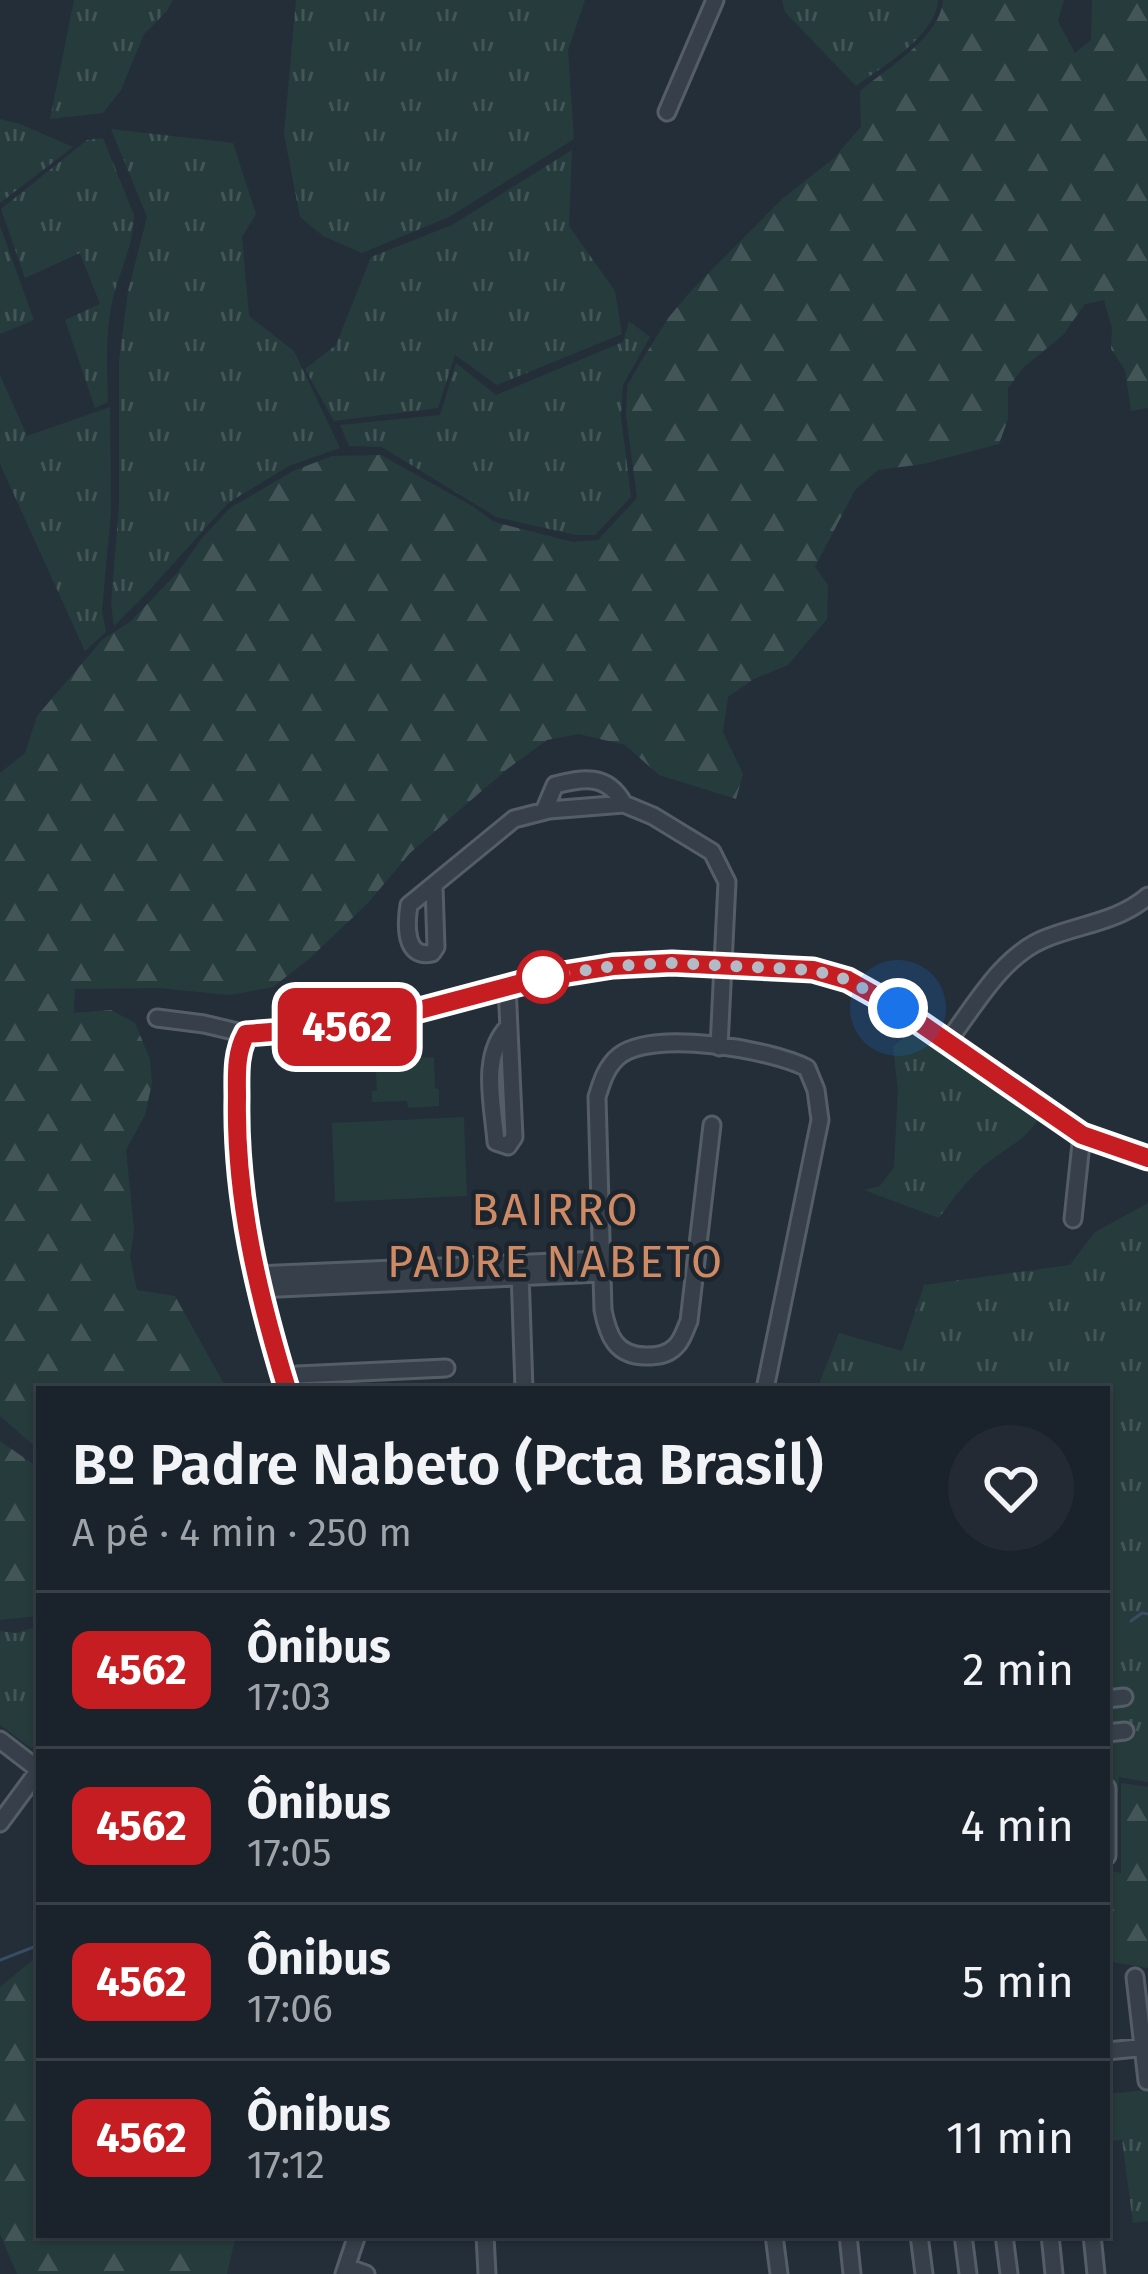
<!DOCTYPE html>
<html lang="pt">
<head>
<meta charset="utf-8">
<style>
  body { margin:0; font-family:"Fira Sans",sans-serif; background:#232a33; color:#f1f3f6; height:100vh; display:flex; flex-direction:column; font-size:45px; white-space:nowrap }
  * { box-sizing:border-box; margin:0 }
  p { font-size:39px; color:#9fa4a9 }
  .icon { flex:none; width:66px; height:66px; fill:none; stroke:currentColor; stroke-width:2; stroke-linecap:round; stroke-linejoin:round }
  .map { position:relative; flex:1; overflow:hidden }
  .details { position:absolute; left:36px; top:1386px; width:1074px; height:852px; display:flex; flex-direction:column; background:#1a222b; border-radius:0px; box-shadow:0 3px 9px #0004,0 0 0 3px #383f47 }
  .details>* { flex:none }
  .badge { padding:0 24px; border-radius:18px; font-size:42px; line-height:78px }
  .you { position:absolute; width:60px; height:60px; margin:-30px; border:9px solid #fff; border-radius:50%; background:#1a73e8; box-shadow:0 0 0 18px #1a73e833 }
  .map>.badge { position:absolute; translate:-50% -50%; box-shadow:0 0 0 6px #fff }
  .round { display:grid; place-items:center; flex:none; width:126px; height:126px; border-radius:63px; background:#232a33 }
  .summary { display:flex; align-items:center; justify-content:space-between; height:204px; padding:0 36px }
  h1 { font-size:57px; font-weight:600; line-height:90px }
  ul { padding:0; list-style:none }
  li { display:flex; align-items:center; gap:36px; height:156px; padding:0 36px; border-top:3px solid #383f47 }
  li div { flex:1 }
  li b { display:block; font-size:45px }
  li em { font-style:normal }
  li .badge { min-width:132px; font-weight:700; text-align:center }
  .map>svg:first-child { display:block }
  .grass { fill:url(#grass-tufts) }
  .forest { fill:url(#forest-firs) }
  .garden { fill:#263b3b }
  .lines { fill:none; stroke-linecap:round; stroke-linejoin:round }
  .stream { stroke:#394d62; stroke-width:3 }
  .minor-casing { stroke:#555e67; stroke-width:21 }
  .minor { stroke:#37404a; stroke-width:15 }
  .line-casing { stroke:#fff; stroke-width:27 }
  .line { stroke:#c61d23; stroke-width:18 }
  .walk { stroke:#b2bbc5; stroke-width:12; stroke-dasharray:0 21.6 }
  .stop-dot { fill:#fff; stroke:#c61d23; stroke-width:6 }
  .labels { text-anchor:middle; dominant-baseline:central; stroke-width:9; stroke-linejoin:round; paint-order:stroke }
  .neighbourhood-label { font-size:45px; letter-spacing:3px; fill:#ce8a64; stroke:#1c252e }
</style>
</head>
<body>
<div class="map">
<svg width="1148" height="2274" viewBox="0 0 1148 2274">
  <defs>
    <pattern id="grass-tufts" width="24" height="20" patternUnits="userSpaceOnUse" patternTransform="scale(3)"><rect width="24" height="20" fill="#263b3b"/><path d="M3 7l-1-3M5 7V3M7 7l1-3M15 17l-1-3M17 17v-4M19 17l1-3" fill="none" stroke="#435556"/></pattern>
    <pattern id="forest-firs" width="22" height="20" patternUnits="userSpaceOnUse" patternTransform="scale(3)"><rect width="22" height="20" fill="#263b3b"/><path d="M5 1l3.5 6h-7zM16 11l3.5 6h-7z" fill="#435556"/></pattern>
  </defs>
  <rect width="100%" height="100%" fill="#232e39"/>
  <!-- grass -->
  <path class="grass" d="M74,0H173L167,11L144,34L121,90L103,113L50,119Z
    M296,0H585L568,50L574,139L449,217L362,253L323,236L300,217L284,134Z
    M782,0H938C936,36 883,66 856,86L785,12Z
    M0,119L20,124L73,147L0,203Z
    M111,129L233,143L256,214L242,237L249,316L294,351L340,448L289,466L228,503L145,595L114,626L111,604L119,505V360L128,291L147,217Z
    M103,138L134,215C134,244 120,270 113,298C105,331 107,368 108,402L95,408L65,320L100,304L80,253L25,278L1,209L87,140Z
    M572,150L569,226L615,291L622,334L497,385L455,355L438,408L334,421L305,369L336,345L371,257L452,225Z
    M0,226L34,320L0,334Z
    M629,321L650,337L623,385L621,416L631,497L595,535H576L496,517L382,447L349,446L340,425L440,415L456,363L496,395L623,342Z
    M0,375L27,436L110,407L111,512L102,610L106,632L85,651L0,464Z
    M905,1036H920L1039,1118C1023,1142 1015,1142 994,1158C971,1174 955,1196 939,1218L864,1190L880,1186L894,1167L898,1090L893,1047Z
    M1148,1203V1782L1119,1777L1117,1806L1107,1804V1389H817L839,1333L902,1351L924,1285L1070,1265L1095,1232Z
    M39,1626V1744L31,1748L0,1725V1631L16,1633Z
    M1148,2090V2221L1133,2223L1122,2140L1107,2141V2094Z"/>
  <!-- forest -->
  <path class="forest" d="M943,0H1064L1058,21L1075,53L1091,40L1092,0H1148V408L1131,411L1125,370L1111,349L1112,328L1104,300L1085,304L1063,335L1024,367L1008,388V419L999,444L923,464L878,470L855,490L815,567L828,585L827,619L788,665L754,679L728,697L723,732L743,774L736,799L659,775L625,745L579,734L547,740L506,770L410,853L368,903L309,959L273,987L230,995L158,988L75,989L74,1013L111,1010L135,1023L150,1059L152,1083L145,1115L126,1150L134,1230L130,1257L137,1290L175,1296L227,1389H39V1450L0,1416V773L25,753L37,716L102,640L131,621L178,572L202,538L230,508L293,471L332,456L381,455L474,507L494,522L573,542L598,540L637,498L626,415L627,386L640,363L669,317L690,292L782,199L833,159L861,127L860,91C887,68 941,37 943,0Z
    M0,1441L39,1468V1616L0,1620Z
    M1121,1783L1148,1787V1968L1107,1961V1870L1121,1873Z
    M39,1955V2235H236L227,2274H17L0,2234V1987Z"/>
  <!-- garden -->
  <path class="garden" d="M434,1057L435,1088L439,1089V1106L408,1108L407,1101L372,1102V1091L377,1090L375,1058Z
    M464,1117L467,1196L335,1202L332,1123Z"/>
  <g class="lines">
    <!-- stream -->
    <path class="stream" d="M1131,1621L1142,1613L1148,1614
      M0,1960L39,1945"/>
    <!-- minor casing -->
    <g class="minor-casing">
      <path id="minor" d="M667,112L715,0
        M544,811L555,785C583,778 607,773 624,804
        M434,886L436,947L432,953C404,959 406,924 409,905L514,819L549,810L624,804L653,816L712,852L727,882L719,1047
        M507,986L514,1137L508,1146L496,1142C493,1104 480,1055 509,1026
        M157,1018L204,1024L246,1034L311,1031L389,1020L526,981L613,966L672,963L813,970L848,980L898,1008L1082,1134L1148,1158
        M246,1034C235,1054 238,1076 237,1098C235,1198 258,1294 287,1389
        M948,1041C975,1006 1001,957 1044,939C1080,924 1118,922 1148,896
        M712,1125L689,1321C685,1330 682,1341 675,1347C667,1355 657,1356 646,1356C616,1356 608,1336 603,1310L597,1097C602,1081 606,1067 619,1056C653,1029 770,1049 807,1068L816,1090L820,1120L765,1389
        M1073,1219L1082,1134
        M520,1272L524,1389
        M255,1275L601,1260
        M258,1289L601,1273
        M285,1382L297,1375L446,1368
        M1107,1699L1124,1697
        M1107,1733L1125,1731
        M0,1740L39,1770
        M1107,1788V1856
        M0,1823L39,1770
        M1135,1977L1147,2081
        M1107,2051L1148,2047
        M485,2235L487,2274
        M774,2235L779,2274
        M848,2235L852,2274
        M919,2235L924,2274
        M963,2235L968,2274
        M1004,2235L1009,2274
        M1050,2235L1054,2274
        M1092,2235L1096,2274
        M347,2267L366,2274
        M344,2274L357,2235"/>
    </g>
    <!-- minor -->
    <use href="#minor" class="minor"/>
  </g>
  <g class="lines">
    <!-- line casing -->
    <g class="line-casing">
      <path id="line" d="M287,1389C258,1294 235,1198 237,1098C237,1076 235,1054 246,1034L363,1025L544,977L613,966L672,963L813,970L848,980L898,1008L1082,1135L1148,1158"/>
    </g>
    <!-- line -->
    <use href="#line" class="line"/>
    <!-- walk -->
    <path class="walk" d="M543,977L613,966L672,963L813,970L848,980L898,1008"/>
  </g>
  <!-- markers -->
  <circle class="stop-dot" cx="543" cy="977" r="24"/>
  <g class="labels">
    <!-- neighbourhood labels -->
    <g class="neighbourhood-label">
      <text x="556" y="1210">BAIRRO<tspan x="556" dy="52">PADRE NABETO</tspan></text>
    </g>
  </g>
</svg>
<div class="you" style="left:898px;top:1008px"></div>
<b class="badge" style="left:347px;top:1027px;background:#c61d23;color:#fff">4562</b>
<section class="details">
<div class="summary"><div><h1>Bº Padre Nabeto (Pcta Brasil)</h1><p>A pé · 4 min · 250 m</p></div><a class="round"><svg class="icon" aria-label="heart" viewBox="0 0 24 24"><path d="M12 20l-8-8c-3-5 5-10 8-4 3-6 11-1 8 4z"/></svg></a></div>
<ul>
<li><span class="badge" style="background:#c61d23;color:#fff">4562</span><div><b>Ônibus</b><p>17:03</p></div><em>2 min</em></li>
<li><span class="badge" style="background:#c61d23;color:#fff">4562</span><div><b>Ônibus</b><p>17:05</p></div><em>4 min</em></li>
<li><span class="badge" style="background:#c61d23;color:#fff">4562</span><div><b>Ônibus</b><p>17:06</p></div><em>5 min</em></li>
<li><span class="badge" style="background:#c61d23;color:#fff">4562</span><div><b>Ônibus</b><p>17:12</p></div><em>11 min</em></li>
</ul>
</section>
</div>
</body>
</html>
